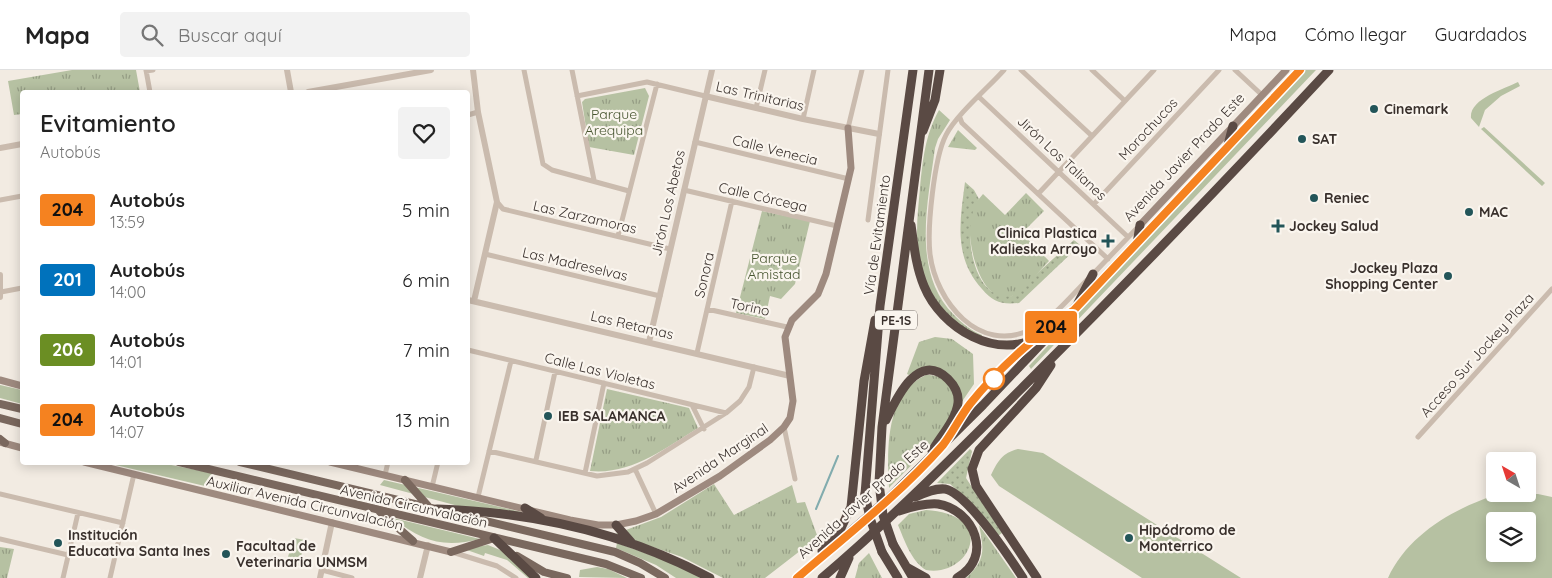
<!DOCTYPE html>
<html lang="es">
<head>
<meta charset="utf-8">
<style>
  body { margin:0; font-family:Quicksand,sans-serif; background:#f2f2f2; color:#222; height:100vh; display:flex; flex-direction:column; font-size:19px; white-space:nowrap }
  * { box-sizing:border-box; margin:0 }
  p { font-size:16px; color:#767676 }
  .icon { flex:none; width:28px; height:28px; fill:none; stroke:currentColor; stroke-width:2; stroke-linecap:round; stroke-linejoin:round }
  .map { position:relative; flex:1; overflow:hidden }
  .side { position:absolute; left:20px; top:20px; width:450px; height:375px; display:flex; flex-direction:column; background:#fff; border-radius:5px; box-shadow:0 2px 12px #0003 }
  .side>* { flex:none }
  .badge { padding:0 10px; border-radius:4px; font-size:18px; line-height:32px }
  .needle { width:32px; rotate:321deg }
  .buttons { position:absolute; left:1486px; top:382px; display:grid; gap:10px }
  .buttons a { display:grid; place-items:center; width:50px; height:50px; border-radius:5px; background:#fff; box-shadow:0 2px 12px #0003; font-size:25px }
  .map>.badge { position:absolute; translate:-50% -50%; box-shadow:0 0 0 2px #fff }
  .round { display:grid; place-items:center; flex:none; width:52px; height:52px; border-radius:5px; background:#f2f2f2 }
  .head { display:flex; align-items:center; justify-content:space-between; height:85px; padding:0 20px }
  h1 { font-size:24px; font-weight:600; line-height:38px }
  ul { padding:0; list-style:none }
  li { display:flex; align-items:center; gap:15px; height:70px; padding:0 20px }
  li div { flex:1 }
  li b { display:block; font-size:19px }
  li em { font-style:normal }
  li .badge { min-width:55px; font-weight:700; text-align:center }
  header { display:flex; align-items:center; gap:30px; box-sizing:border-box; height:70px; padding:0 25px; background:#fff; border-bottom:1px solid #e0e0e0 }
  header strong { font-size:24px }
  nav { display:flex; gap:28px; margin-inline-start:auto; font-size:18px }
  .search { width:350px; height:45px; background:#f2f2f2; display:flex; align-items:center; gap:12px; box-sizing:border-box; padding:0 18px; border-radius:5px; color:#767676; font-size:19px }
  .map>svg:first-child { display:block }
  .grass { fill:#b6c1a2; fill-rule:evenodd }
  .park { fill:url(#park-tufts) }
  .garden { fill:url(#garden-dots) }
  .lines { fill:none; stroke-linecap:round; stroke-linejoin:round }
  .stream { stroke:#82acae; stroke-width:2 }
  .minor { stroke:#cabbae; stroke-width:5 }
  .tertiary { stroke:#cabbae; stroke-width:6 }
  .secondary { stroke:#9e8a7f; stroke-width:7 }
  .primary { stroke:#7a685e; stroke-width:8 }
  .motorway { stroke:#5a4a44; stroke-width:9 }
  .motorway-bridge { stroke:#5a4a44; stroke-width:9 }
  .line-casing { stroke:#fff; stroke-width:11 }
  .line { stroke:#f58220; stroke-width:8 }
  .poi-dot { fill:#235559; stroke:#faf5ee; stroke-width:2 }
  .stop-dot { fill:#fff; stroke:#f58220; stroke-width:2.5 }
  .labels { text-anchor:middle; dominant-baseline:central; stroke-width:4.5; stroke-linejoin:round; paint-order:stroke }
  .shield { fill:#faf5ee; stroke:#736b66; stroke-width:1 }
  .shield-label { font-size:12px; font-weight:bold; fill:#39302c }
  .street-label { font-size:14px; fill:#39302c; stroke:#faf5ee }
  .poi-label { font-size:14px; font-weight:bold; fill:#39302c; stroke:#faf5ee; text-anchor:start }
  .park-label { font-size:14px; fill:#485631; stroke:#faf5ee }
</style>
</head>
<body>
<header>
<strong>Mapa</strong>
<div class="search"><svg class="icon" aria-label="search" viewBox="0 0 24 24"><circle cx="10" cy="10" r="6"/><path d="M15 15l6 6"/></svg>Buscar aquí</div>
<nav><a>Mapa</a><a>Cómo llegar</a><a>Guardados</a></nav>
</header>
<div class="map">
<svg width="1552" height="508" viewBox="0 0 1552 508">
  <defs>
    <pattern id="park-tufts" width="24" height="20" patternUnits="userSpaceOnUse" patternTransform="scale(1.25)"><rect width="24" height="20" fill="#b6c1a2"/><path d="M3 7l-1-3M5 7V3M7 7l1-3M15 17l-1-3M17 17v-4M19 17l1-3" fill="none" stroke="#959d84"/></pattern>
    <pattern id="garden-dots" width="8" height="8" patternUnits="userSpaceOnUse" patternTransform="scale(1.25)"><rect width="8" height="8" fill="#b6c1a2"/><path d="M2 2h.1M6 6h.1" fill="none" stroke="#959d84" stroke-width="1.8" stroke-linecap="round"/></pattern>
  </defs>
  <rect width="100%" height="100%" fill="#f2ebe2"/>
  <!-- grass -->
  <path class="grass" d="M1304,0H1316L1031,299L1029,296Z
    M1518,12L1520,16L1501,26L1485,40L1479,57L1471,48C1469,29 1504,19 1518,12Z
    M1484,57L1545,113L1542,116L1481,59Z
    M0,315L22,320V334L0,328Z
    M1018,379L1043,383L1241,508H1142L999,416L991,405C998,391 1002,383 1018,379Z
    M107,393H161L212,403L209,417Z
    M384,410L526,443L462,437L380,415Z
    M1498,424H1538L1552,427V508H1388C1408,464 1455,438 1498,424ZM1495,451H1528V484H1495Z
    M393,448L480,469C444,478 422,472 393,448Z
    M294,468L305,470L299,496L286,493Z
    M617,473L673,493L701,508H676L656,495L616,478Z
    M488,475L505,482L533,508H528L507,490L485,483L484,486L464,479Z
    M597,497L608,499L627,508L579,507L580,500Z"/>
  <!-- park -->
  <path class="park" d="M72,0H136L140,22H22V44L14,45L8,11Z
    M645,18L649,26L634,85L589,77L582,32L585,29Z
    M939,40L950,50L938,69L935,78C928,132 911,202 954,245C962,253 971,261 982,265V268C949,255 924,221 919,187C915,164 918,140 920,118C923,88 925,66 939,40Z
    M958,60L977,78L975,80L948,77Z
    M1026,123L1044,141L1022,163L1049,191C1040,200 1021,224 1010,227C978,234 965,165 971,143C973,135 978,130 983,124L1005,145Z
    M762,141L810,151L795,214L781,229L770,226L765,249L736,243Z
    M935,267L952,269L973,284L974,314L961,333L949,305L915,301L909,305L907,304L919,272Z
    M926,305C936,305 944,307 949,315C950,318 954,322 955,326C961,351 906,400 889,418C887,381 885,323 926,305Z
    M607,319L689,338L698,358C664,379 631,405 590,401Z
    M714,414L734,445L792,415L797,433L805,432L817,465L809,474L765,508H723L682,487L615,464L661,447Z
    M926,440C1000,445 969,508 926,500C911,491 904,469 898,455L909,444Z
    M979,455L1016,508H966C986,490 984,479 979,455Z
    M0,477L14,479L7,508H0Z
    M869,483L882,508H855L859,493Z"/>
  <!-- garden -->
  <path class="garden" d="M965,112L974,120L979,129C960,154 972,234 1012,226L1074,170L1080,175L1019,233C1002,235 993,232 982,219C953,187 960,151 965,112Z
    M970,379L972,381L966,408L1002,463L998,466L967,429L950,414L937,413Z"/>
  <g class="lines">
    <!-- stream -->
    <path class="stream" d="M816,439L838,386"/>
    <!-- minor -->
    <path class="minor" d="M146,0L150,22
      M524,0L543,94L552,100L629,121
      M572,0L594,110
      M1004,0C989,17 956,45 946,65C934,88 927,158 930,184C936,232 979,284 1030,260C1052,250 1070,227 1087,210
      M1021,0L1092,66
      M1092,0L1125,31
      M1235,0L1262,25
      M146,1L153,0
      M577,26L647,12L705,26
      M979,27L1128,167
      M756,38L765,0
      M468,45L478,42
      M960,48L962,53L1108,189
      M803,49L814,0
      M848,58L862,0
      M695,72L849,109
      M684,120L837,156
      M1038,124L1154,0
      M0,130L22,126
      M497,132L503,139L670,179
      M1094,134L1219,0
      M868,150L888,0
      M618,166L657,14
      M485,184L660,226
      M1093,204L1139,156
      M1,222L22,218
      M707,239L787,257
      M468,280L726,343
      M697,283L732,131
      M692,335L704,359
      M784,357L795,409
      M1418,367L1552,219
      M489,381L597,406L628,402L647,393L726,343L740,331L749,317L754,297
      M536,390L555,302
      M635,399L656,444
      M585,403L604,313
      M385,405L388,392
      M432,417L438,392
      M0,424L123,453
      M478,427L511,291
      M0,469L68,485
      M452,482L497,496L516,508
      M322,500L352,508
      M63,508L78,443
      M110,508L134,404"/>
    <!-- tertiary -->
    <path class="tertiary" d="M287,0L291,22
      M473,0L478,42L497,132L474,231
      M308,22L431,0
      M705,26L803,49L879,64
      M0,78L22,74
      M0,205V227
      M468,230L790,306
      M649,272L712,0
      M320,508L332,452
      M420,508L428,475"/>
    <!-- secondary -->
    <path class="secondary" d="M1140,155L1286,0
      M0,310L22,316
      M0,372L22,378
      M84,392L451,482
      M330,392L570,450L598,455H616L636,451L656,444L720,406L770,370L784,357L790,348L793,331L785,267L792,250L818,224L826,204L851,98L848,58"/>
    <!-- primary -->
    <path class="primary" d="M0,334L22,339
      M0,348L22,354
      M0,369L5,373
      M179,392L606,494L641,508
      M240,392L615,482L640,493L665,508
      M405,410L428,436
      M380,442L413,471
      M451,482L494,468
      M517,486L544,502L567,508"/>
    <!-- motorway -->
    <path class="motorway" d="M923,61L935,30L940,0
      M1228,75L1233,56
      M911,155C914,176 916,197 924,216C941,258 998,293 1041,265C1046,262 1051,257 1055,253
      M1137,174L1140,155
      M1078,233L1093,204
      M886,350C896,329 918,280 948,309C954,315 959,324 958,333C956,350 940,367 932,381
      M879,413L882,357L929,0
      M865,424L880,236L913,0
      M915,427C924,423 935,418 945,419C967,423 1010,488 1023,508
      M525,438L541,448
      M437,439C532,442 626,463 710,508
      M899,441C911,437 925,433 938,434C974,440 994,487 957,508
      M616,455L631,472
      M494,468L536,508
      M893,474L913,508
      M822,481L841,458L851,437L864,311L875,250
      M882,482L898,508
      M908,498L926,508
      M797,508L889,428L983,335L1300,0
      M822,508C897,444 966,374 1035,305C1135,205 1233,103 1329,0
      M840,508L849,488
      M1037,508L976,416L972,399L979,380L1036,318L1051,295"/>
    <!-- motorway-bridge -->
    <path class="motorway-bridge" d="M879,413L883,445L893,474
      M865,424L870,448L882,482"/>
  </g>
  <g class="lines">
    <!-- line casing -->
    <g class="line-casing">
      <path id="line" d="M797,508C846,466 900,424 943,375C953,362 960,347 970,334C997,300 1038,263 1074,240L1300,0"/>
    </g>
    <!-- line -->
    <use href="#line" class="line"/>
  </g>
  <!-- markers -->
  <g class="poi-dot">
    <circle cx="1374" cy="39" r="5"/>
    <circle cx="1302" cy="69" r="5"/>
    <circle cx="1314" cy="128" r="5"/>
    <circle cx="1469" cy="142" r="5"/>
    <path d="M1275.5 148.5h5v5h5v5h-5v5h-5v-5h-5v-5h5z"/>
    <path d="M1105.5 163.5h5v5h5v5h-5v5h-5v-5h-5v-5h5z"/>
    <circle cx="1448" cy="206" r="5"/>
    <circle cx="548" cy="346" r="5"/>
    <circle cx="1129" cy="468" r="5"/>
    <circle cx="58" cy="473" r="5"/>
    <circle cx="226" cy="484" r="5"/>
  </g>
  <circle class="stop-dot" cx="994" cy="309" r="10"/>
  <g class="labels">
    <!-- shield labels -->
    <rect class="shield" x="875" y="240.5" width="42" height="19" rx="4"/>
    <g class="shield-label">
      <text x="896" y="250">PE-1S</text>
    </g>
    <!-- street labels -->
    <g class="street-label">
      <text transform="translate(760 26) rotate(13)">Las Trinitarias</text>
      <text transform="translate(1148 59) rotate(-47)">Morochucos</text>
      <text transform="translate(775 80) rotate(14)">Calle Venecia</text>
      <text transform="translate(1184 87) rotate(-47)">Avenida Javier Prado Este</text>
      <text transform="translate(1062 88) rotate(43)">Jirón Los Talianes</text>
      <text transform="translate(763 127) rotate(13)">Calle Córcega</text>
      <text transform="translate(668 133) rotate(-77)">Jirón Los Abetos</text>
      <text transform="translate(585 147) rotate(13)">Las Zarzamoras</text>
      <text transform="translate(877 165) rotate(-82)">Vía de Evitamiento</text>
      <text transform="translate(575 194) rotate(13)">Las Madreselvas</text>
      <text transform="translate(704 205) rotate(-77)">Sonora</text>
      <text transform="translate(750 237) rotate(12)">Torino</text>
      <text transform="translate(632 255) rotate(13)">Las Retamas</text>
      <text transform="translate(1477 285) rotate(-48)">Acceso Sur Jockey Plaza</text>
      <text transform="translate(600 301) rotate(14)">Calle Las Violetas</text>
      <text transform="translate(720 388) rotate(-34)">Avenida Marginal</text>
      <text transform="translate(863 429) rotate(-42)">Avenida Javier Prado Este</text>
      <text transform="translate(305 433) rotate(13)">Auxiliar Avenida Circunvalación</text>
      <text transform="translate(414 436) rotate(13)">Avenida Circunvalación</text>
    </g>
    <!-- poi labels -->
    <g class="poi-label">
      <text x="1384" y="39">Cinemark</text>
      <text x="1312" y="69">SAT</text>
      <text x="1324" y="128">Reniec</text>
      <text x="1479" y="142">MAC</text>
      <text x="1289" y="156">Jockey Salud</text>
      <text x="1097" y="163" text-anchor="end">Clinica Plastica<tspan x="1097" dy="16">Kalieska Arroyo</tspan></text>
      <text x="1438" y="198" text-anchor="end">Jockey Plaza<tspan x="1438" dy="16">Shopping Center</tspan></text>
      <text x="558" y="346">IEB SALAMANCA</text>
      <text x="1139" y="460">Hipódromo de<tspan x="1139" dy="16">Monterrico</tspan></text>
      <text x="68" y="465">Institución<tspan x="68" dy="16">Educativa Santa Ines</tspan></text>
      <text x="236" y="476">Facultad de<tspan x="236" dy="16">Veterinaria UNMSM</tspan></text>
    </g>
    <!-- park labels -->
    <g class="park-label">
      <text x="614" y="44">Parque<tspan x="614" dy="16">Arequipa</tspan></text>
      <text x="774" y="188">Parque<tspan x="774" dy="16">Amistad</tspan></text>
    </g>
  </g>
</svg>
<div class="buttons">
<a><svg class="needle" viewBox="-14 -14 28 28"><path d="M0-13l5 13h-10z" fill="#e53935"/><path d="M0 13l5-13h-10z" fill="#767676"/></svg></a>
<a><svg class="icon" aria-label="layers" viewBox="0 0 24 24"><path d="M12 4l9 5-9 5-9-5zM3 14l9 5 9-5"/></svg></a>
</div>
<b class="badge" style="left:1051px;top:257px;background:#f58220;color:#111">204</b>
<section class="side">
<div class="head"><div><h1>Evitamiento</h1><p>Autobús</p></div><a class="round"><svg class="icon" aria-label="heart" viewBox="0 0 24 24"><path d="M12 20l-8-8c-3-5 5-10 8-4 3-6 11-1 8 4z"/></svg></a></div>
<ul>
<li><span class="badge" style="background:#f58220;color:#111">204</span><div><b>Autobús</b><p>13:59</p></div><em>5 min</em></li>
<li><span class="badge" style="background:#0072bc;color:#fff">201</span><div><b>Autobús</b><p>14:00</p></div><em>6 min</em></li>
<li><span class="badge" style="background:#6b8e23;color:#fff">206</span><div><b>Autobús</b><p>14:01</p></div><em>7 min</em></li>
<li><span class="badge" style="background:#f58220;color:#111">204</span><div><b>Autobús</b><p>14:07</p></div><em>13 min</em></li>
</ul>
</section>
</div>
</body>
</html>
